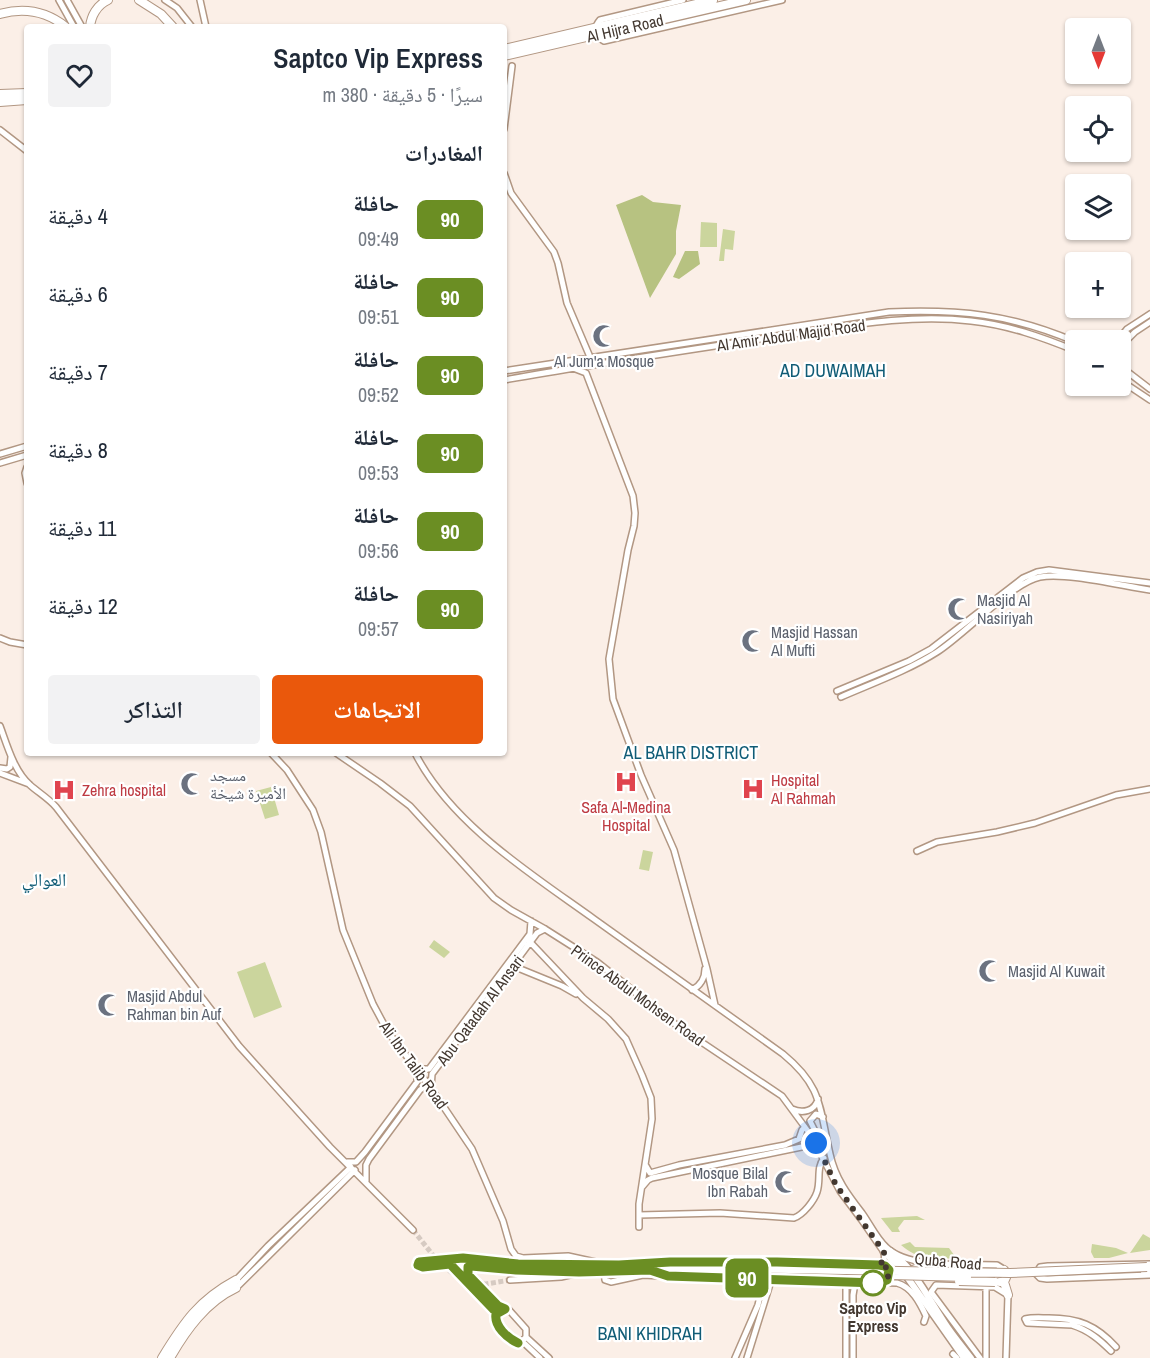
<!DOCTYPE html>
<html lang="ar">
<head>
<meta charset="utf-8">
<style>
  body { margin:0; font-family:"Archivo Narrow","Noto Naskh Arabic",sans-serif; background:#f2f2f3; color:#1f2937; direction:rtl; height:100vh; display:flex; flex-direction:column; font-size:22px; white-space:nowrap }
  * { box-sizing:border-box; margin:0 }
  p { font-size:20px; color:#747a83 }
  .icon { flex:none; width:33px; height:33px; fill:none; stroke:currentColor; stroke-width:2; stroke-linecap:round; stroke-linejoin:round }
  .map { position:relative; flex:1; overflow:hidden; direction:ltr }
  .details { position:absolute; left:24px; top:24px; width:483px; height:732px; display:flex; flex-direction:column; background:#fff; border-radius:6px; box-shadow:0 2px 4px #0004; direction:rtl }
  .details>* { flex:none }
  .badge { padding:0 12px; border-radius:9px; font-size:21px; line-height:39px }
  .needle { width:39px; rotate:180deg }
  .tools { position:absolute; left:1065px; top:18px; display:grid; gap:12px }
  .tools a { display:grid; place-items:center; width:66px; height:66px; border-radius:6px; background:#fff; box-shadow:0 2px 4px #0004; font-size:30px }
  .you { position:absolute; width:30px; height:30px; margin:-15px; border:4px solid #fff; border-radius:50%; background:#1a73e8; box-shadow:0 0 0 9px #1a73e833 }
  .map>.badge { position:absolute; translate:-50% -50%; box-shadow:0 0 0 3px #fff }
  h2 { padding:0 24px; font-size:22px; line-height:54px }
  .round { display:grid; place-items:center; flex:none; width:63px; height:63px; border-radius:6px; background:#f2f2f3 }
  .head { display:flex; align-items:center; justify-content:space-between; height:102px; padding:0 24px }
  h1 { font-size:28px; font-weight:600; line-height:45px }
  .primary-button { display:flex; gap:12px; margin-top:auto; padding:12px 24px }
  .primary-button a { flex:1; height:69px; border-radius:6px; background:#ea580c; color:#fff; font-size:24px; font-weight:600; line-height:69px; text-align:center }
  .primary-button a+a { background:#f2f2f3; color:#1f2937 }
  ul { padding:0; list-style:none }
  li { display:flex; align-items:center; gap:18px; height:78px; padding:0 24px }
  li div { flex:1 }
  li b { display:block; font-size:22px }
  li em { font-style:normal }
  li .badge { min-width:66px; font-weight:700; text-align:center }
  .map>svg:first-child { display:block }
  .green { fill:#cbd59d }
  .forest { fill:#b7c281 }
  .lines { fill:none; stroke-linecap:round; stroke-linejoin:round }
  .secondary-tunnel { stroke:#d6cac2; stroke-width:5; stroke-dasharray:5 2.5; stroke-linecap:butt }
  .secondary-casing { stroke:#b29783; stroke-width:8 }
  .primary-casing { stroke:#b29783; stroke-width:9 }
  .highway-casing { stroke:#b29783; stroke-width:10 }
  .secondary { stroke:#fff; stroke-width:5 }
  .primary { stroke:#fff; stroke-width:6 }
  .highway { stroke:#fff; stroke-width:8 }
  .highway-bridge-casing { stroke:#b29783; stroke-width:10; stroke-linecap:butt }
  .highway-bridge { stroke:#fff; stroke-width:8 }
  .line-casing { stroke:#fff; stroke-width:14 }
  .line { stroke:#6b8e23; stroke-width:9 }
  .walk { stroke:#433830; stroke-width:6; stroke-dasharray:0 10.8 }
  .stop-dot { fill:#fff; stroke:#6b8e23; stroke-width:3 }
  .labels { text-anchor:middle; dominant-baseline:central; stroke-width:4.5; stroke-linejoin:round; paint-order:stroke }
  .street-label { font-size:16px; fill:#433830; stroke:#fff }
  .worship-label { font-size:16px; fill:#5b616d; stroke:#fff; text-anchor:start }
  .health-label { font-size:16px; fill:#be3a42; stroke:#fff; text-anchor:start }
  .stop-label { font-size:16px; font-weight:bold; fill:#433830; stroke:#fff }
  .neighbourhood-label { font-size:18px; fill:#105c76; stroke:#fff }
</style>
</head>
<body>
<div class="map">
<svg width="1150" height="1358" viewBox="0 0 1150 1358">
  <rect width="100%" height="100%" fill="#fbefe7"/>
  <!-- green -->
  <path class="green" d="M701,222L717,223V247H700Z
    M723,229L735,231L733,250L725,249L724,261H719Z
    M271,787L279,815L265,819L256,791Z
    M643,850L653,852L649,871L639,869Z
    M434,940L450,952L444,958L429,947Z
    M265,962L282,1007L254,1018L237,972Z
    M917,1216L925,1220H904L898,1228L900,1232H892L881,1218Z
    M1143,1234L1150,1238V1250L1130,1253Z
    M910,1242L915,1247L949,1248L957,1259C936,1258 917,1260 901,1245Z
    M1092,1244L1116,1248L1128,1253L1109,1258H1094L1091,1252Z"/>
  <!-- forest -->
  <path class="forest" d="M642,195L653,202L681,205L676,231V254L650,298L616,205Z
    M685,251H698L700,264L679,279L673,277Z"/>
  <g class="lines">
    <!-- secondary-tunnel -->
    <path class="secondary-tunnel" d="M413,1230L436,1259
      M443,1266L464,1282
      M476,1284H486L510,1280"/>
    <!-- secondary casing -->
    <g class="secondary-casing">
      <path id="secondary" d="M59,0L74,27
        M67,0L82,27
        M165,0L177,8L192,27
        M200,0L206,27
        M683,0L600,20C593,28 595,37 604,41L782,0
        M504,129L512,66
        M0,130L27,151
        M504,173L511,193L554,252L558,263L567,303L590,357
        M1118,340L1127,329L1150,314
        M1120,347L1135,332L1150,322
        M1120,366L1150,389
        M573,368L586,373L633,496L635,513L634,526L628,550L609,659L613,699L641,775L674,850L707,969L715,1005
        M504,371L889,312C959,309 1011,314 1076,342
        M504,380C594,364 683,351 773,337C838,328 905,313 971,321C1008,325 1042,337 1076,351
        M1120,380L1150,400
        M0,454L27,446
        M0,463L27,455
        M27,467L25,473L27,483
        M0,638L10,642L27,645
        M837,691L909,661L931,649L1023,578L1037,572L1049,570L1150,583
        M841,697C873,683 907,671 937,652C964,635 1013,582 1040,577C1066,572 1122,586 1150,590
        M0,726C7,745 14,771 30,785C39,793 48,798 56,807L239,1046L330,1147L413,1230
        M271,753L287,770L313,810L321,832L343,930L373,1004L388,1032L431,1088L472,1149L503,1221L511,1249L516,1256L523,1258L568,1256L600,1263
        M336,753L380,783L410,806L494,898L511,910L545,929L597,962L679,1027L782,1096L810,1134L840,1191L861,1219L884,1252C885,1258 885,1263 879,1265L803,1262
        M415,753C451,824 530,873 594,919C657,964 720,1009 783,1054C823,1087 819,1107 830,1154C835,1178 848,1195 862,1213C870,1224 876,1238 886,1247C908,1269 967,1264 997,1265L1005,1270
        M0,768L7,769L10,767L11,757
        M0,773L29,784
        M917,851L937,842L997,832L1035,823L1116,795L1150,789
        M530,942L583,998L608,1019L626,1039L642,1075L651,1098L652,1119L639,1204V1227
        M513,966L562,986L576,994
        M692,990C700,986 705,978 705,969
        M416,1069H429L530,934L531,921
        M431,1088L432,1074L537,933L545,929
        M792,1109C803,1114 815,1111 818,1099
        M821,1150V1143L810,1121L816,1114L823,1117
        M347,1162H356L365,1152L417,1082V1071
        M646,1166L650,1173L679,1165L785,1145L799,1139L802,1130L805,1127
        M366,1181V1165L369,1159L420,1090L424,1087L431,1088
        M642,1187L648,1180L652,1178L816,1144
        M639,1215L720,1213L794,1218C803,1215 814,1201 817,1192C821,1180 816,1168 824,1158
        M647,1263L779,1262
        M1150,1264L1048,1266L1040,1267L1036,1274L1040,1278L1047,1279L1150,1275
        M451,1266L496,1314
        M604,1270L605,1280L611,1282L643,1275L662,1276
        M660,1275L772,1280L897,1283C912,1287 920,1303 926,1316L924,1322
        M236,1280L268,1246L351,1167
        M510,1280L561,1277L574,1274
        M846,1283V1358
        M236,1288L355,1170
        M501,1309L509,1310L526,1329V1337C515,1352 494,1327 496,1314Z
        M526,1337L549,1358
        M523,1342L540,1358
        M1111,1351C1099,1339 1088,1330 1072,1325L1027,1323L1025,1319C1033,1317 1041,1318 1049,1318C1078,1318 1096,1325 1116,1347
        M953,1354L957,1358
        M735,1358L758,1305L767,1267
        M747,1358L775,1268
        M853,1358V1295L855,1283
        M980,1358L931,1292L936,1285L995,1287L1008,1295L1006,1358
        M986,1358V1286"/>
    </g>
    <!-- primary casing -->
    <g class="primary-casing">
      <path id="primary" d="M890,1251C916,1270 930,1302 948,1328C955,1338 963,1348 971,1358
        M884,1252L900,1267L964,1358"/>
    </g>
    <!-- highway casing -->
    <g class="highway-casing">
      <path id="highway" d="M139,0L161,14L173,27
        M0,14C25,7 46,11 66,27
        M90,27C91,16 97,5 108,0
        M504,49L713,0
        M504,56L746,0
        M0,94L27,93
        M0,102L27,100
        M777,1262L789,1265L810,1266
        M471,1266L468,1267V1275L498,1306L505,1309
        M913,1270L921,1267L974,1269
        M682,1271L579,1272L450,1265L423,1267L418,1265L419,1262C453,1253 487,1263 521,1264C574,1265 628,1265 682,1267
        M1145,1271L1150,1272
        M772,1280L782,1276L858,1278L877,1275
        M1000,1282H1004L1008,1295
        M1004,1282L1007,1275L1004,1270
        M162,1358C184,1322 199,1300 236,1280
        M170,1358C186,1330 206,1302 236,1288"/>
    </g>
    <!-- secondary -->
    <use href="#secondary" class="secondary"/>
    <!-- primary -->
    <use href="#primary" class="primary"/>
    <!-- highway -->
    <use href="#highway" class="highway"/>
    <!-- highway-bridge casing -->
    <g class="highway-bridge-casing">
      <path id="highway-bridge" d="M682,1267L1010,1273L1147,1267
        M892,1275L967,1277
        M959,1281L995,1282"/>
    </g>
    <!-- highway-bridge -->
    <use href="#highway-bridge" class="highway-bridge"/>
  </g>
  <g class="lines">
    <!-- line casing -->
    <g class="line-casing">
      <path id="line" d="M494,1310L450,1264L423,1267L418,1265L419,1262L463,1258L518,1264L619,1265L670,1262H777L879,1265L885,1266L889,1270L887,1280L878,1283L668,1276L650,1270L579,1272L516,1270L471,1266L468,1267V1275L498,1306L505,1309L496,1314C494,1326 507,1338 518,1343"/>
    </g>
    <!-- line -->
    <use href="#line" class="line"/>
    <!-- walk -->
    <path class="walk" d="M816,1143L836,1185L884,1252V1260L879,1265L888,1268V1277L881,1283H873"/>
  </g>
  <!-- icons -->
  <defs>
    <g id="mosque-bare" transform="scale(1.8)"><path d="M3.5-4.9A6 6 0 1 0 3.5 4.9A5 5 0 1 1 3.5-4.9Z" fill="#6b7280" stroke="#fff" stroke-width="2.5" paint-order="stroke"/></g>
    <g id="hospital-bare" transform="scale(1.8)"><path d="M-5-5h3v3.5h4V-5h3V5h-3V1.5h-4V5h-3Z" fill="#e0444e" stroke="#fff" stroke-width="2.5" paint-order="stroke"/></g>
  </defs>
  <g fill-rule="evenodd">
    <use href="#mosque-bare" x="604" y="336"/>
    <use href="#mosque-bare" x="959" y="609"/>
    <use href="#mosque-bare" x="753" y="641"/>
    <use href="#hospital-bare" x="626" y="782"/>
    <use href="#mosque-bare" x="192" y="784"/>
    <use href="#hospital-bare" x="753" y="789"/>
    <use href="#hospital-bare" x="64" y="790"/>
    <use href="#mosque-bare" x="990" y="971"/>
    <use href="#mosque-bare" x="109" y="1005"/>
    <use href="#mosque-bare" x="786" y="1182"/>
  </g>
  <!-- markers -->
  <circle class="stop-dot" cx="873" cy="1283" r="12"/>
  <g class="labels">
    <!-- street labels -->
    <g class="street-label">
      <text transform="translate(625 28) rotate(-13)">Al Hijra Road</text>
      <text transform="translate(791 335) rotate(-8)">Al Amir Abdul Majid Road</text>
      <text transform="translate(638 995) rotate(36)">Prince Abdul Mohsen Road</text>
      <text transform="translate(480 1010) rotate(-53)">Abu Qatadah Al Ansari</text>
      <text transform="translate(414 1065) rotate(54)">Ali Ibn Talib Road</text>
      <text transform="translate(948 1261) rotate(5)">Quba Road</text>
    </g>
    <!-- worship labels -->
    <g class="worship-label">
      <text x="604" y="361" text-anchor="middle">Al Jum'a Mosque</text>
      <text x="977" y="600">Masjid Al<tspan x="977" dy="18">Nasiriyah</tspan></text>
      <text x="771" y="632">Masjid Hassan<tspan x="771" dy="18">Al Mufti</tspan></text>
      <text x="210" y="775">مسجد<tspan x="210" dy="18">الأميرة شيخة</tspan></text>
      <text x="1008" y="971">Masjid Al Kuwait</text>
      <text x="127" y="996">Masjid Abdul<tspan x="127" dy="18">Rahman bin Auf</tspan></text>
      <text x="768" y="1173" text-anchor="end">Mosque Bilal<tspan x="768" dy="18">Ibn Rabah</tspan></text>
    </g>
    <!-- health labels -->
    <g class="health-label">
      <text x="771" y="780">Hospital<tspan x="771" dy="18">Al Rahmah</tspan></text>
      <text x="82" y="790">Zehra hospital</text>
      <text x="626" y="807" text-anchor="middle">Safa Al-Medina<tspan x="626" dy="18">Hospital</tspan></text>
    </g>
    <!-- stop labels -->
    <g class="stop-label">
      <text x="873" y="1308">Saptco Vip<tspan x="873" dy="18">Express</tspan></text>
    </g>
    <!-- neighbourhood labels -->
    <g class="neighbourhood-label">
      <text x="833" y="370">AD DUWAIMAH</text>
      <text x="691" y="752">AL BAHR DISTRICT</text>
      <text x="44" y="879">العوالي</text>
      <text x="650" y="1333">BANI KHIDRAH</text>
    </g>
  </g>
</svg>
<div class="tools">
<a><svg class="needle" viewBox="-14 -14 28 28"><path d="M0-13l5 13h-10z" fill="#e53935"/><path d="M0 13l5-13h-10z" fill="#747a83"/></svg></a>
<a><svg class="icon" aria-label="locate" viewBox="0 0 24 24"><circle cx="12" cy="12" r="6"/><path d="M12 2v4M12 18v4M2 12h4M18 12h4"/></svg></a>
<a><svg class="icon" aria-label="layers" viewBox="0 0 24 24"><path d="M12 4l9 5-9 5-9-5zM3 14l9 5 9-5"/></svg></a>
<a>+</a>
<a>−</a>
</div>
<div class="you" style="left:816px;top:1143px"></div>
<b class="badge" style="left:747px;top:1278px;background:#6b8e23;color:#fff">90</b>
<section class="details">
<div class="head"><div><h1>Saptco Vip Express</h1><p>سيرًا · 5 دقيقة · 380 m</p></div><a class="round"><svg class="icon" aria-label="heart" viewBox="0 0 24 24"><path d="M12 20l-8-8c-3-5 5-10 8-4 3-6 11-1 8 4z"/></svg></a></div>
<h2>المغادرات</h2>
<ul>
<li><span class="badge" style="background:#6b8e23;color:#fff">90</span><div><b>حافلة</b><p>09:49</p></div><em>4 دقيقة</em></li>
<li><span class="badge" style="background:#6b8e23;color:#fff">90</span><div><b>حافلة</b><p>09:51</p></div><em>6 دقيقة</em></li>
<li><span class="badge" style="background:#6b8e23;color:#fff">90</span><div><b>حافلة</b><p>09:52</p></div><em>7 دقيقة</em></li>
<li><span class="badge" style="background:#6b8e23;color:#fff">90</span><div><b>حافلة</b><p>09:53</p></div><em>8 دقيقة</em></li>
<li><span class="badge" style="background:#6b8e23;color:#fff">90</span><div><b>حافلة</b><p>09:56</p></div><em>11 دقيقة</em></li>
<li><span class="badge" style="background:#6b8e23;color:#fff">90</span><div><b>حافلة</b><p>09:57</p></div><em>12 دقيقة</em></li>
</ul>
<div class="primary-button"><a>الاتجاهات</a><a>التذاكر</a></div>
</section>
</div>
</body>
</html>
